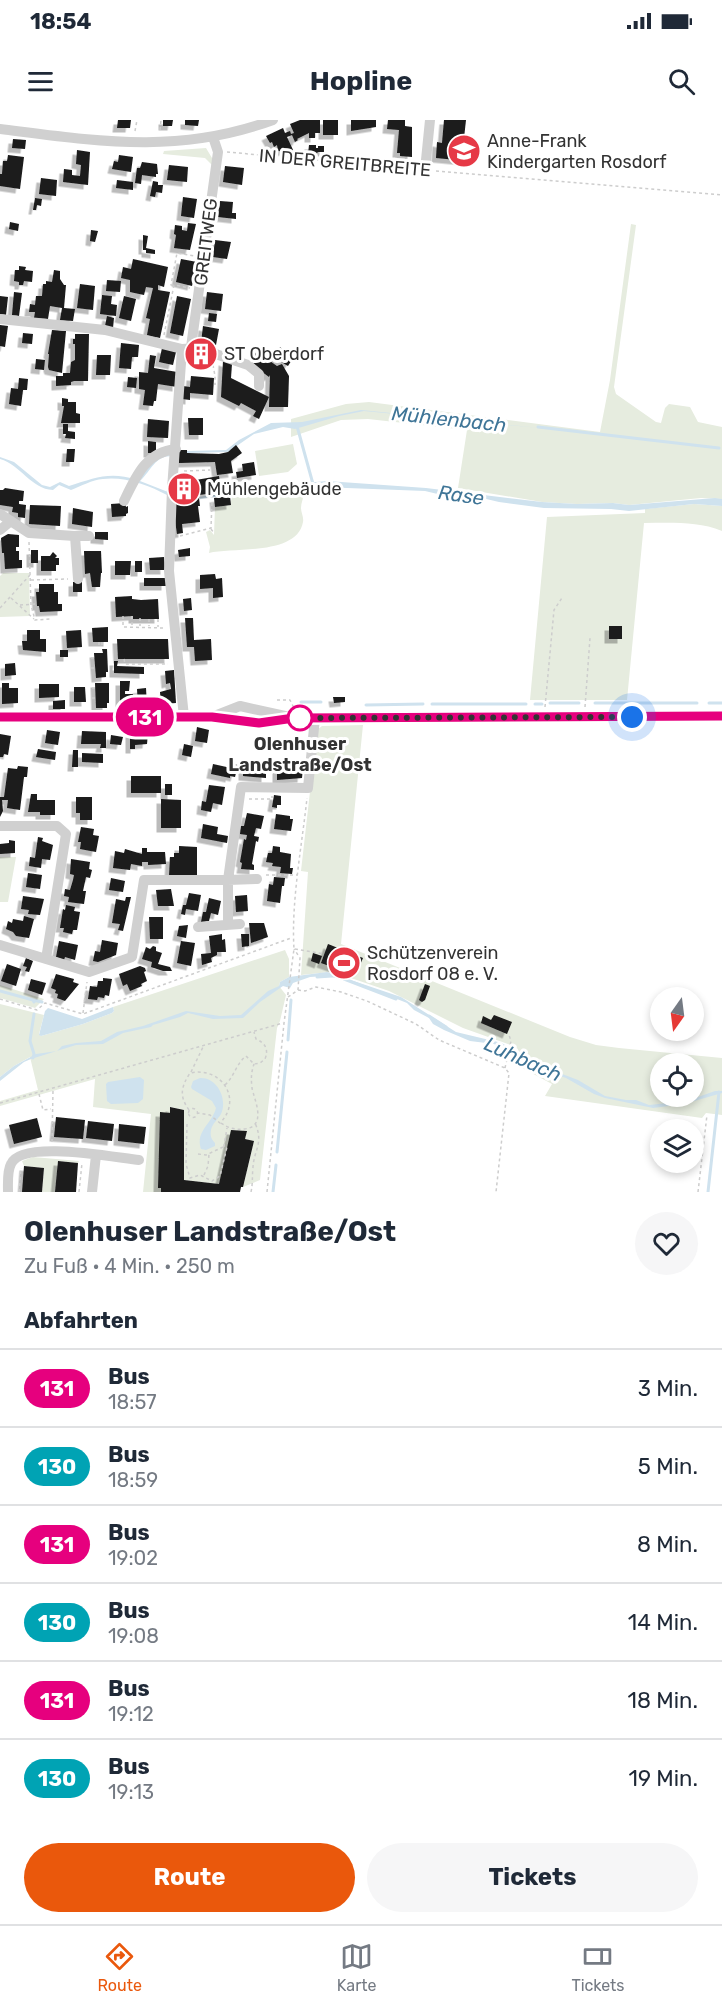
<!DOCTYPE html>
<html lang="de">
<head>
<meta charset="utf-8">
<style>
  body { margin:0; font-family:Rubik,sans-serif; background:#f6f6f7; color:#1f2937; height:100vh; display:flex; flex-direction:column; font-size:22px; white-space:nowrap }
  * { box-sizing:border-box; margin:0 }
  p { font-size:20px; color:#747a83 }
  .icon { flex:none; width:33px; height:33px; fill:none; stroke:currentColor; stroke-width:2; stroke-linecap:round; stroke-linejoin:round }
  .map { position:relative; height:1072px; overflow:hidden }
  .details { display:flex; flex-direction:column; background:#fff; flex:1 }
  .details>* { flex:none }
  .badge { padding:0 12px; border-radius:20px; font-size:21px; line-height:39px }
  .needle { width:39px; rotate:194deg }
  .buttons { position:absolute; left:650px; top:867px; display:grid; gap:12px }
  .buttons a { display:grid; place-items:center; width:54px; height:54px; border-radius:50%; background:#fff; box-shadow:0 3px 9px #0003; font-size:30px }
  .you { position:absolute; width:30px; height:30px; margin:-15px; border:4px solid #fff; border-radius:50%; background:#1a73e8; box-shadow:0 0 0 9px #1a73e833 }
  .map>.badge { position:absolute; translate:-50% -50%; box-shadow:0 0 0 3px #fff }
  h2 { padding:0 24px; font-size:22px; line-height:54px }
  .round { display:grid; place-items:center; flex:none; width:63px; height:63px; border-radius:32px; background:#f6f6f7 }
  .summary { display:flex; align-items:center; justify-content:space-between; height:102px; padding:0 24px }
  h1 { font-size:28px; font-weight:700; line-height:45px }
  .button { display:flex; gap:12px; margin-top:auto; padding:12px 24px }
  .button a { flex:1; height:69px; border-radius:36px; background:#ea580c; color:#fff; font-size:24px; font-weight:700; line-height:69px; text-align:center }
  .button a+a { background:#f6f6f7; color:#1f2937 }
  ul { padding:0; list-style:none }
  li { display:flex; align-items:center; gap:18px; height:78px; padding:0 24px; border-top:2px solid #e0e1e3 }
  li div { flex:1 }
  li b { display:block; font-size:22px }
  li em { font-style:normal }
  li .badge { min-width:66px; font-weight:700; text-align:center }
  .status { display:flex; justify-content:space-between; align-items:center; height:42px; padding:0 30px; background:#fff; direction:ltr }
  .status svg { height:16px; fill:currentColor }
  header { display:flex; justify-content:space-between; align-items:center; height:78px; padding:0 24px; background:#fff; font-size:27px; font-weight:700 }
  .menu { display:flex; justify-content:space-around; align-items:center; height:84px; border-top:2px solid #e0e1e3; background:#fff; font-size:16px; color:#747a83 }
  .menu a { display:grid; justify-items:center; gap:3px }
  .menu .active { color:#ea580c }
  .map>svg:first-child { display:block }
  .green { fill:#e6ecdf; fill-rule:evenodd }
  .water { fill:#cfe2ee }
  .lines { fill:none; stroke-linecap:round; stroke-linejoin:round }
  .stream { stroke:#cfe2ee; stroke-width:3 }
  .building { fill:#1a1a1a; filter:url(#shadow) }
  .path { stroke:#cdcdcd; stroke-width:1.5; stroke-dasharray:3 3; stroke-linecap:butt }
  .minor { stroke:#d0d0d0; stroke-width:10 }
  .line-casing { stroke:#fff; stroke-width:14 }
  .line { stroke:#e6007e; stroke-width:9 }
  .walk { stroke:#333; stroke-width:6; stroke-dasharray:0 10.8 }
  .stop-dot { fill:#fff; stroke:#e6007e; stroke-width:3 }
  .labels { text-anchor:middle; dominant-baseline:central; stroke-width:6; stroke-linejoin:round; paint-order:stroke }
  .poi-label { font-size:18px; fill:#333; stroke:#fff; text-anchor:start }
  .street-label { font-size:18px; fill:#333; stroke:#fff }
  .stop-label { font-size:18px; font-weight:bold; fill:#333; stroke:#fff }
  .water-label { font-size:20px; font-style:italic; fill:#3f7597; stroke:#fff }
</style>
</head>
<body>
<div class="status"><b>18:54</b><svg viewBox="0 0 49 12"><path d="M0 12V9h3v3zM5 12V6h3v6zM10 12V3h3v9zM15 12V0h3v12zM26 1h20v11H26zM47 4h2v5h-2z"/></svg></div>
<header><svg class="icon" aria-label="menu" viewBox="0 0 24 24"><path d="M4 6h16M4 12h16M4 18h16"/></svg>Hopline<svg class="icon" aria-label="search" viewBox="0 0 24 24"><circle cx="10" cy="10" r="6"/><path d="M15 15l6 6"/></svg></header>
<div class="map">
<svg width="722" height="1072" viewBox="0 0 722 1072">
  <defs>
    <filter id="shadow"><feDropShadow dx="-4.5" dy="4.5" stdDeviation="0" flood-color="#0004"/></filter>
  </defs>
  <rect width="100%" height="100%" fill="#fff"/>
  <!-- green -->
  <path class="green" d="M206,28L212,38L213,46L205,38L163,34L164,31Z
    M631,104L636,105L614,267L616,274L656,302L661,303L665,288L669,284L690,287L698,302L722,307V379L701,378L629,385L613,383L577,384L542,382L458,368L467,310L368,299L341,300L291,317V299L346,284L369,282L600,312L610,260Z
    M293,324L297,344L288,352L259,356L255,331Z
    M303,370C305,376 301,382 301,388C301,393 304,397 303,402C297,436 233,427 209,433L210,427L206,412L210,410L214,415L215,387L230,385L232,377Z
    M694,384L722,386V411C697,401 671,403 644,403L627,580H530L547,397L645,393V389Z
    M3,453H29L30,496L0,497V456Z
    M363,605L341,824L570,917L596,925L619,928L722,938V995L706,993L702,998L545,976L552,964L511,942L518,929L511,925L463,908L389,871L345,856L330,852L301,855L308,752L301,751L317,610L322,606ZM660,944H693V976H660Z
    M0,737H16L8,782H0Z
    M285,830L289,839V857L280,862L279,866L286,875L280,901L277,908L260,1060L243,1067L254,1021L245,1019L247,1011L232,1010L219,1064L184,1060V990L171,987L170,993H160L158,1068H161V1072H143L151,994L93,987L95,959L0,986V981L38,970L30,937L14,946L0,957V884L44,895L39,914L41,916L83,904L112,893L114,891L113,887Z
    M0,865L44,879L35,888L0,878Z
    M33,1037L79,1041L78,1043L58,1041L55,1072H42L44,1048L24,1046L22,1041Z"/>
  <!-- water -->
  <path class="water" d="M361,290L540,308L364,291L339,296L295,309L283,307L254,314L228,332L187,333V331L226,330L239,320L271,303L302,302Z
    M164,334L173,336C154,336 152,350 140,361L168,372L167,375C149,365 123,356 103,359C92,360 81,366 71,370L59,365L53,370C31,369 21,345 0,339V337L14,342L42,365L50,367L60,362L69,366C95,358 110,351 137,360L152,342Z
    M327,361L426,368L542,382L577,384L613,383L629,385L715,378L722,379V386L694,384L629,391L611,389L544,388L499,382L478,377L446,376L425,371L295,366L200,379L199,377L248,368Z
    M327,852L401,877L456,912L502,923L528,941L578,960L605,976L626,980H636L649,985L687,981L715,971H722V973L684,984L653,988L605,978L594,974L566,958L526,944L494,924L470,921L444,910L433,904L429,898L414,890L407,883L382,873L350,861L326,856L310,857L293,863L290,868L283,866L260,882L243,898L213,899L188,893L180,897L153,905L151,907L123,913L103,924L76,925L31,939L24,942L0,961V957L14,946L36,934L57,931L62,926L76,923L101,921L117,912L143,906L186,891L220,896L241,895L268,871L279,866L280,862L289,857Z
    M113,887L114,891L112,893L83,904L41,916L39,915L45,891L48,888L82,899Z
    M140,957L144,960L143,979L138,983L111,984L107,981L106,964L108,962Z
    M200,958C217,957 228,979 221,994C218,999 212,1004 211,1010C210,1016 211,1019 215,1023V1026L206,1030L201,1029C195,1011 212,1004 216,988L212,981L192,969L191,967L193,961Z"/>
  <g class="lines">
    <!-- stream -->
    <path class="stream" d="M297,306L313,364
      M538,307L719,328
      M301,582H321
      M550,583H579
      M595,583H697
      M709,583H722
      M432,584H526
      M535,584H542
      M366,585L423,584
      M317,857L332,856
      M344,859L396,879
      M0,871L33,880L34,882
      M33,880L42,882
      M429,896L446,907
      M288,920L291,880
      M33,938L34,934L30,921L34,894
      M277,1032L287,932
      M273,1072L276,1045
      M708,1072L719,972"/>
  </g>
  <!-- building -->
  <path class="building" d="M118,0H131L130,8H117Z
    M163,0H173L172,6H163Z
    M185,0H199L198,6L185,5Z
    M300,0H320V13H315V18H309V13L297,19L298,20L295,22L292,15L287,17L294,32L278,31L277,25L274,27L272,22L270,23L266,16L283,8L285,13L290,11L291,14L294,13L290,4Z
    M323,0H338V15H323Z
    M351,0H376V7L351,11Z
    M388,0H405V6L412,7V37L400,36V33H397L399,10L387,9Z
    M444,0H466L464,18L469,19L467,41L436,38L437,22L442,23Z
    M13,19L26,20L25,29L12,28Z
    M309,25H316V28H318V26H324V32H318L316,34H308Z
    M77,30L90,32L88,65L63,62L64,49L72,50V55L80,56L81,45L76,44Z
    M8,35L24,37L20,69L0,66V54H2L3,41H7Z
    M119,35L133,37L131,52L112,49L114,41L118,42Z
    M142,42L157,44L158,54H156V57L142,55L141,64L135,63L137,48H140Z
    M169,45L188,47L187,62L167,60Z
    M225,46L244,48L242,65L223,62Z
    M41,58L57,60L56,76L39,74Z
    M117,60L133,62V70L116,68Z
    M153,61L158,62V65H163L162,73L156,72L155,77L150,76Z
    M183,77L197,79L194,98L181,96Z
    M35,78L42,79L41,86L37,85L36,90H33Z
    M220,81L233,82L232,93H236V99L218,97Z
    M10,102L19,104L18,111L9,109Z
    M188,103L196,104L190,130L174,128L176,115L174,114L175,105L182,106V110L187,111Z
    M91,110L98,111L95,122L90,121Z
    M143,115L148,116L146,128L155,130V134L146,133V130H143Z
    M215,120L231,122L227,139L213,137Z
    M133,139L168,147L164,167L158,165V170L170,172L160,218L147,215L150,199L146,198L153,168L146,167L144,175L130,172V160L121,158L123,147L131,149Z
    M181,139L197,142L192,166L176,162Z
    M19,146L26,147L25,150L33,151L32,162L24,161L23,165H19V162L14,161L15,150H19Z
    M54,150L60,151V159L64,165H66L64,188L75,189L73,201L60,200L62,188L50,186L48,199L34,198L35,192H29L30,184L35,185L36,176H42L43,164H46V161L52,162Z
    M107,160L121,161L120,172L106,171Z
    M80,164L95,166L93,190L77,188Z
    M14,172L22,173L19,196L12,195Z
    M207,172L223,174L221,191L205,189Z
    M102,175L112,176L111,184L117,185L116,196L100,194Z
    M0,176L8,177L6,195L0,194Z
    M124,176L136,179L131,201L119,198Z
    M177,176L191,179L183,216L170,213Z
    M209,193L217,194L216,202L208,201Z
    M107,196L114,198L113,208L105,206Z
    M0,205L8,206L5,227L0,226Z
    M203,206L219,209L216,225L201,223Z
    M52,210L66,211L62,253L49,250L48,247L49,234H48Z
    M23,213L33,214L32,224L22,223Z
    M75,214H89L88,261H74L71,262V265L56,266V256H63V253H70L71,242L75,240V224H73V219H75Z
    M121,223L139,225L138,237H132L131,249L119,248Z
    M280,227L293,238L288,246L273,237Z
    M162,228L176,232L173,245L159,242Z
    M257,231L264,236L265,235L269,237L267,239L277,246L282,244L289,256L288,287H269L270,255L269,257L249,242Z
    M97,235H111L110,255H96Z
    M150,235L156,236L154,248L177,252V267L158,264L156,281H154L153,286L143,285L145,270L139,269V252L148,253Z
    M36,239L45,240L44,250L35,249Z
    M223,241L232,244L231,258L269,277L259,299L253,296L256,291L241,283L239,286L221,277Z
    M191,256L214,258L213,275L190,273V280L182,279L183,266L190,267Z
    M128,257L137,258L136,268L127,267Z
    M19,258L28,259L27,270H23L21,286L9,284L11,268L18,269Z
    M62,278L68,279V282H76V293L80,294V303H61L64,286H62Z
    M188,298H203V315H189Z
    M148,299L169,301L168,318L147,317Z
    M63,304H68V311L75,312V319L65,318L66,314H63Z
    M148,321L156,322V330L152,333H148Z
    M236,325L242,333L231,341L233,353L217,355L215,342L179,343L178,330H187V333L219,334L228,332Z
    M67,329H75L74,342H66Z
    M254,342L256,355L237,358L236,352L243,351L242,344Z
    M219,356L221,372L192,376L193,379L199,378L200,386H198L200,402L182,404L183,413L177,414L172,379L178,378L175,361L177,358L187,357L190,361Z
    M5,368L24,371L23,381H19V384L26,385L25,398L18,397V393L12,392L13,387L0,385V370H3Z
    M230,376L231,385L215,387L214,378Z
    M125,383L126,387L128,386V393L126,394V396L112,397L111,384Z
    M30,385L61,386L60,406L29,404Z
    M73,388L93,392L92,407L72,404Z
    M95,412H108V420L95,419Z
    M8,414L19,415V427H16V431H19V440H22V448L5,449L4,433H2L1,418Z
    M190,428V436L179,437L178,430Z
    M31,430H38V443H31Z
    M84,431H101L102,453H101L100,467H92L90,453L85,454Z
    M53,432L57,436L55,438H59V445H56V451H41V436H50Z
    M164,437L165,450H150L149,438Z
    M115,441H131L130,455H115Z
    M135,441H142V452H135Z
    M215,454L216,459L222,458L223,477L213,478V468L200,469V455Z
    M144,458H166V466H144Z
    M82,461V472H73V462Z
    M39,464H54V472H58V484H62V491L40,492L39,486H37L36,472H39Z
    M132,476V479L141,480L158,479L159,499H133V496L116,497L115,477Z
    M191,478L192,490L184,491L183,479Z
    M185,498H193L194,520L211,519L212,540L195,541L194,527H187Z
    M609,506H622V519H609Z
    M108,507V522H93L92,508Z
    M27,510H40V519H46V532L23,530L22,521H27Z
    M81,510L82,527L67,528L66,511Z
    M117,519H168L169,539H118Z
    M102,529H107L108,552H106V557L96,558L94,533H103Z
    M60,530H68V537H60Z
    M114,541H118L117,546L144,547V554L114,553Z
    M15,543L16,555L5,556V544Z
    M174,550L176,583L161,584L160,572L171,569L170,563L166,564L165,551Z
    M120,561H130L129,571H125V574H133V587L120,586Z
    M2,563H9V568H18V583L2,584Z
    M95,563H109V583H107V588H96Z
    M39,564H59V577L39,578Z
    M74,567H85L86,582H74Z
    M146,568L147,586H138L137,569Z
    M333,577H345V582L334,583Z
    M65,580V589H53V581Z
    M197,607L209,610L207,623L195,621Z
    M47,610L60,612L58,625L45,623Z
    M139,610H143V613H148L147,624L135,625V629H130V613H139Z
    M82,611L106,612V628H100L101,624H81Z
    M0,614L11,616L8,635L4,634L3,637H0Z
    M111,615L123,617L121,625L110,624Z
    M184,624L193,626L191,637L182,635Z
    M38,629L56,632L55,640L36,637Z
    M73,630H78V647H72Z
    M82,633L103,634V643L82,642Z
    M247,643H266V658L243,656V646H247Z
    M277,643H284V645H295V647H303L302,658L277,660Z
    M213,644L231,648L232,644L238,645L235,657L230,656V658L211,654Z
    M18,646L28,647L27,657H24L20,690L7,688L8,680H2L3,691L0,697V677H4L8,648L17,649Z
    M131,656H161V673H131Z
    M165,664H172V675H165Z
    M209,665L225,667L222,685L213,683L211,692L201,690L202,681L206,682Z
    M31,674H37V680H55V695H40V692H28Z
    M274,675L281,676V685H277V688L272,687Z
    M76,677H92V700H80V693H76Z
    M161,679L181,680V708H161Z
    M247,693L264,696L261,709L256,708L254,716L259,717L258,722L256,721L252,744L254,745V750L241,749L242,743L240,742L244,719L246,720L247,715L240,714L241,706H244Z
    M276,694L290,696V699H293L291,711L274,709Z
    M203,704L218,707L217,714L228,716L227,723L201,718Z
    M81,707L94,709L93,715L99,716L96,732L80,729L81,722H78Z
    M38,717L43,718L42,721L53,725L50,740L42,739L41,748L29,746L30,737L35,738Z
    M9,720L15,721V733L0,734V724L9,723Z
    M179,726L197,727V756H169L170,737H174V733H179Z
    M273,726L280,727V732L291,734L290,748H293L292,754L280,753L281,747L272,746L273,743L266,742L268,733H272Z
    M142,728H147V732H165L166,744L148,745V742H142V746L131,744L130,750L113,748L115,731L124,733L125,729L142,734Z
    M71,739L90,742L89,749L92,750L90,758L86,757L83,771H86L84,784L68,782L69,777L64,776L65,769L70,770L73,760L74,755L70,754Z
    M28,753L42,755L40,769L26,767Z
    M274,757L285,758L284,766H282L280,783L267,781L269,764L273,765Z
    M111,758L125,761L123,772L109,770Z
    M171,769L174,786H158L156,770Z
    M189,773L201,775L198,791L186,789L185,795L181,794L183,785H186Z
    M247,775L248,791L236,792L235,776Z
    M23,776L44,779L40,795L28,794L29,790L21,789Z
    M126,777H131L123,811L118,810L120,804L112,803L116,779L125,781Z
    M209,778L221,781L218,795L211,793L209,801L201,802L203,792H206Z
    M66,785L75,787L74,791L80,792L77,810H73L72,814L63,812L64,808H60L63,789L65,790Z
    M24,796L34,799L29,818L16,816L13,812L6,809L8,801L12,803L13,799L23,801Z
    M149,797H163V819H150Z
    M249,803H264L268,817L251,823Z
    M188,805L186,818L177,816L179,806Z
    M222,814V820L225,819L226,832H217V835L211,838L212,842L202,845L201,834L211,833L209,816Z
    M241,814H249V826L242,827Z
    M102,820L118,823L116,835L98,842L93,841L95,831L100,832Z
    M59,821L78,825L75,840L65,837L64,840L56,837Z
    M181,821L195,823L191,846L177,843Z
    M328,824L363,838L357,852L337,843L335,848L321,843Z
    M153,826L156,827V831L162,833L158,844L170,847L172,851H163L151,847L152,842L142,839L146,827L150,829Z
    M313,833L322,836L319,844L311,841Z
    M26,838L33,841L29,852L25,851L27,847L23,846Z
    M7,844L21,849L16,866L1,861Z
    M140,846L145,848L146,851L144,852L147,861L141,864L142,866L130,871L127,864L123,866L119,854Z
    M56,854L74,859L73,862L79,864L65,881L57,878L58,874L55,873L56,870L51,868Z
    M103,858L112,859L109,876L105,875L104,878L98,877L97,880L88,879L90,866L97,867L98,861H103Z
    M31,859L46,863L42,875L28,870Z
    M425,864L430,866L425,880L422,882L419,880Z
    M494,895L512,902L507,914L481,903L483,896L491,900Z
    M170,987L184,990V1060L219,1064L231,1010L247,1011L245,1019L254,1021L243,1067H241L240,1072H161V1068H158L160,992L170,993Z
    M56,997L85,1000L83,1019L54,1017Z
    M37,998L42,1017L14,1024L9,1005Z
    M88,1001L114,1004L112,1021L86,1018Z
    M119,1004L146,1007L144,1024L118,1021Z
    M58,1041L78,1043L76,1072H55Z
    M24,1046L44,1048L42,1072H22Z"/>
  <g class="lines">
    <!-- path -->
    <path class="path" d="M160,10L161,0
      M135,11L137,0
      M227,32L416,49
      M436,51L722,75
      M173,165H171L177,133L194,136
      M164,215L174,165L190,168
      M213,245L215,256V265
      M184,351L210,350
      M211,409L214,413
      M180,416L211,408L212,381
      M29,422L31,485L35,500L50,499
      M31,460L68,459
      M11,478L34,499
      M20,485L37,484
      M0,488L30,455
      M123,496V507L165,508
      M132,496V506
      M140,498V506
      M149,499V506
      M158,499V507
      M99,522V526
      M102,522V526
      M91,538H94
      M124,539L125,544H168
      M91,548H94
      M92,568H95
      M92,578H96
      M277,580H290L294,588
      M545,587L554,490L562,478
      M585,587L590,518
      M249,679H272V676
      M266,755H297
      M295,829L324,834
      M298,870L305,871L316,867L341,872L367,881L416,904L439,920L505,948L509,953L496,1072
      M288,877L298,870L300,838L294,829
      M0,879L37,890L45,883L83,894L291,818
      M83,893L87,862
      M505,948L511,921L509,915
      M191,952L203,927
      M225,965C234,957 236,944 246,936L254,944L260,943L265,939C269,929 265,923 256,919L254,912
      M39,974L43,990L51,989
      M0,983L283,903
      M188.5 993a4.5 4.5 0 1 1 9 0a4.5 4.5 0 1 1-9 0Z
      M189,990C179,976 181,967 190,953C222,946 243,980 220,1003L210,995L198,993
      M221,1003C228,1008 235,1010 244,1009C268,1007 254,979 252,968C251,959 251,953 254,944
      M187,1004L186,1044L190,1058L200,1055L212,1061L220,1056L227,1027L224,1026L227,1008
      M52,1022L53,970
      M198,1034L206,1035L223,1027
      M204,1055L208,1046L209,1034
      M19,1072L21,1048
      M79,1072L82,1043
      M251,1072C253,1063 252,1056 253,1047C254,1030 264,1023 255,1003
      M267,1072L284,903L294,829C291,782 302,725 307,678
      M698,1072L707,995"/>
    <!-- minor -->
    <path class="minor" d="M0,9C96,21 178,35 273,0
      M425,50L430,0
      M0,199L105,210L182,229L198,228L248,245L259,254V266
      M191,227L218,32L213,17
      M182,229L172,369L169,451L184,597
      M124,381C136,356 146,332 176,329
      M0,394L29,413L75,416L78,459
      M0,410L11,401
      M75,416H89
      M0,597H212L259,603L284,599
      M212,597L240,586L294,598L722,596
      M0,706H57L66,714L46,839
      M228,805V760L257,759
      M198,807L240,804
      M0,825L89,852L132,837L144,760H228L241,667L308,668L315,598
      M8,1072C8,1064 7,1051 11,1044C21,1019 117,1038 139,1040
      M92,1072L96,1035"/>
  </g>
  <g class="lines">
    <!-- line casing -->
    <g class="line-casing">
      <path id="line" d="M0,597H212L259,603L294,598L722,596"/>
    </g>
    <!-- line -->
    <use href="#line" class="line"/>
    <!-- walk -->
    <path class="walk" d="M300,598H294L632,597"/>
  </g>
  <!-- icons -->
  <defs>
    <g id="school-disc" transform="scale(1.725)"><circle r="9.5" fill="#e63946" stroke="#fff"/><path d="M0-5L7-2L0 1L-7-2ZM-4 1L0 2.5L4 1V4Q0 6-4 4Z" fill="#fff"/></g>
    <g id="building-disc" transform="scale(1.725)"><circle r="9.5" fill="#e63946" stroke="#fff"/><path d="M-4-6H4V6H1V3H-1V6H-4ZM-2.5-4.3h1.7v1.8h-1.7ZM.8-4.3h1.7v1.8H.8ZM-2.5-1h1.7V.8h-1.7ZM.8-1h1.7V.8H.8Z" fill="#fff"/></g>
    <g id="stadium-disc" transform="scale(1.725)"><circle r="9.5" fill="#e63946" stroke="#fff"/><path d="M0-5a6.5 5 0 1 0 0 10a6.5 5 0 1 0 0-10ZM-3.5-1.8h7v3.6h-7Z" fill="#fff"/></g>
  </defs>
  <g fill-rule="evenodd">
    <use href="#school-disc" x="464" y="31"/>
    <use href="#building-disc" x="201" y="234"/>
    <use href="#building-disc" x="184" y="369"/>
    <use href="#stadium-disc" x="344" y="843"/>
  </g>
  <!-- markers -->
  <circle class="stop-dot" cx="300" cy="598" r="12"/>
  <g class="labels">
    <!-- poi labels -->
    <g class="poi-label">
      <text x="487" y="21">Anne-Frank<tspan x="487" dy="21">Kindergarten Rosdorf</tspan></text>
      <text x="224" y="234">ST Oberdorf</text>
      <text x="207" y="369">Mühlengebäude</text>
      <text x="367" y="833">Schützenverein<tspan x="367" dy="21">Rosdorf 08 e. V.</tspan></text>
    </g>
    <!-- street labels -->
    <g class="street-label">
      <text transform="translate(345 43) rotate(5)">IN DER GREITBREITE</text>
      <text transform="translate(206 122) rotate(-83)">GREITWEG</text>
    </g>
    <!-- stop labels -->
    <g class="stop-label">
      <text x="300" y="624">Olenhuser<tspan x="300" dy="21">Landstraße/Ost</tspan></text>
    </g>
    <!-- water labels -->
    <g class="water-label">
      <text transform="translate(449 299) rotate(6)">Mühlenbach</text>
      <text transform="translate(461 375) rotate(8)">Rase</text>
      <text transform="translate(523 939) rotate(24)">Luhbach</text>
    </g>
  </g>
</svg>
<div class="buttons">
<a><svg class="needle" viewBox="-14 -14 28 28"><path d="M0-13l5 13h-10z" fill="#e53935"/><path d="M0 13l5-13h-10z" fill="#747a83"/></svg></a>
<a><svg class="icon" aria-label="locate" viewBox="0 0 24 24"><circle cx="12" cy="12" r="6"/><path d="M12 2v4M12 18v4M2 12h4M18 12h4"/></svg></a>
<a><svg class="icon" aria-label="layers" viewBox="0 0 24 24"><path d="M12 4l9 5-9 5-9-5zM3 14l9 5 9-5"/></svg></a>
</div>
<div class="you" style="left:632px;top:597px"></div>
<b class="badge" style="left:145px;top:597px;background:#e6007e;color:#fff">131</b>
</div>
<section class="details">
<div class="summary"><div><h1>Olenhuser Landstraße/Ost</h1><p>Zu Fuß · 4 Min. · 250 m</p></div><a class="round"><svg class="icon" aria-label="heart" viewBox="0 0 24 24"><path d="M12 20l-8-8c-3-5 5-10 8-4 3-6 11-1 8 4z"/></svg></a></div>
<h2>Abfahrten</h2>
<ul>
<li><span class="badge" style="background:#e6007e;color:#fff">131</span><div><b>Bus</b><p>18:57</p></div><em>3 Min.</em></li>
<li><span class="badge" style="background:#00a3b4;color:#fff">130</span><div><b>Bus</b><p>18:59</p></div><em>5 Min.</em></li>
<li><span class="badge" style="background:#e6007e;color:#fff">131</span><div><b>Bus</b><p>19:02</p></div><em>8 Min.</em></li>
<li><span class="badge" style="background:#00a3b4;color:#fff">130</span><div><b>Bus</b><p>19:08</p></div><em>14 Min.</em></li>
<li><span class="badge" style="background:#e6007e;color:#fff">131</span><div><b>Bus</b><p>19:12</p></div><em>18 Min.</em></li>
<li><span class="badge" style="background:#00a3b4;color:#fff">130</span><div><b>Bus</b><p>19:13</p></div><em>19 Min.</em></li>
</ul>
<div class="button"><a>Route</a><a>Tickets</a></div>
</section>
<nav class="menu">
<a class="active"><svg class="icon" aria-label="directions" viewBox="0 0 24 24"><path d="M12 3l9 9-9 9-9-9zM9 14v-3h6M13 9l2 2-2 2"/></svg>Route</a>
<a><svg class="icon" aria-label="map" viewBox="0 0 24 24"><path d="M3 6l6-2 6 2 6-2v14l-6 2-6-2-6 2zM9 4v14M15 6v14"/></svg>Karte</a>
<a><svg class="icon" aria-label="tickets" viewBox="0 0 24 24"><path d="M3 7h18v10H3zM15 7v10"/></svg>Tickets</a>
</nav>
</body>
</html>
